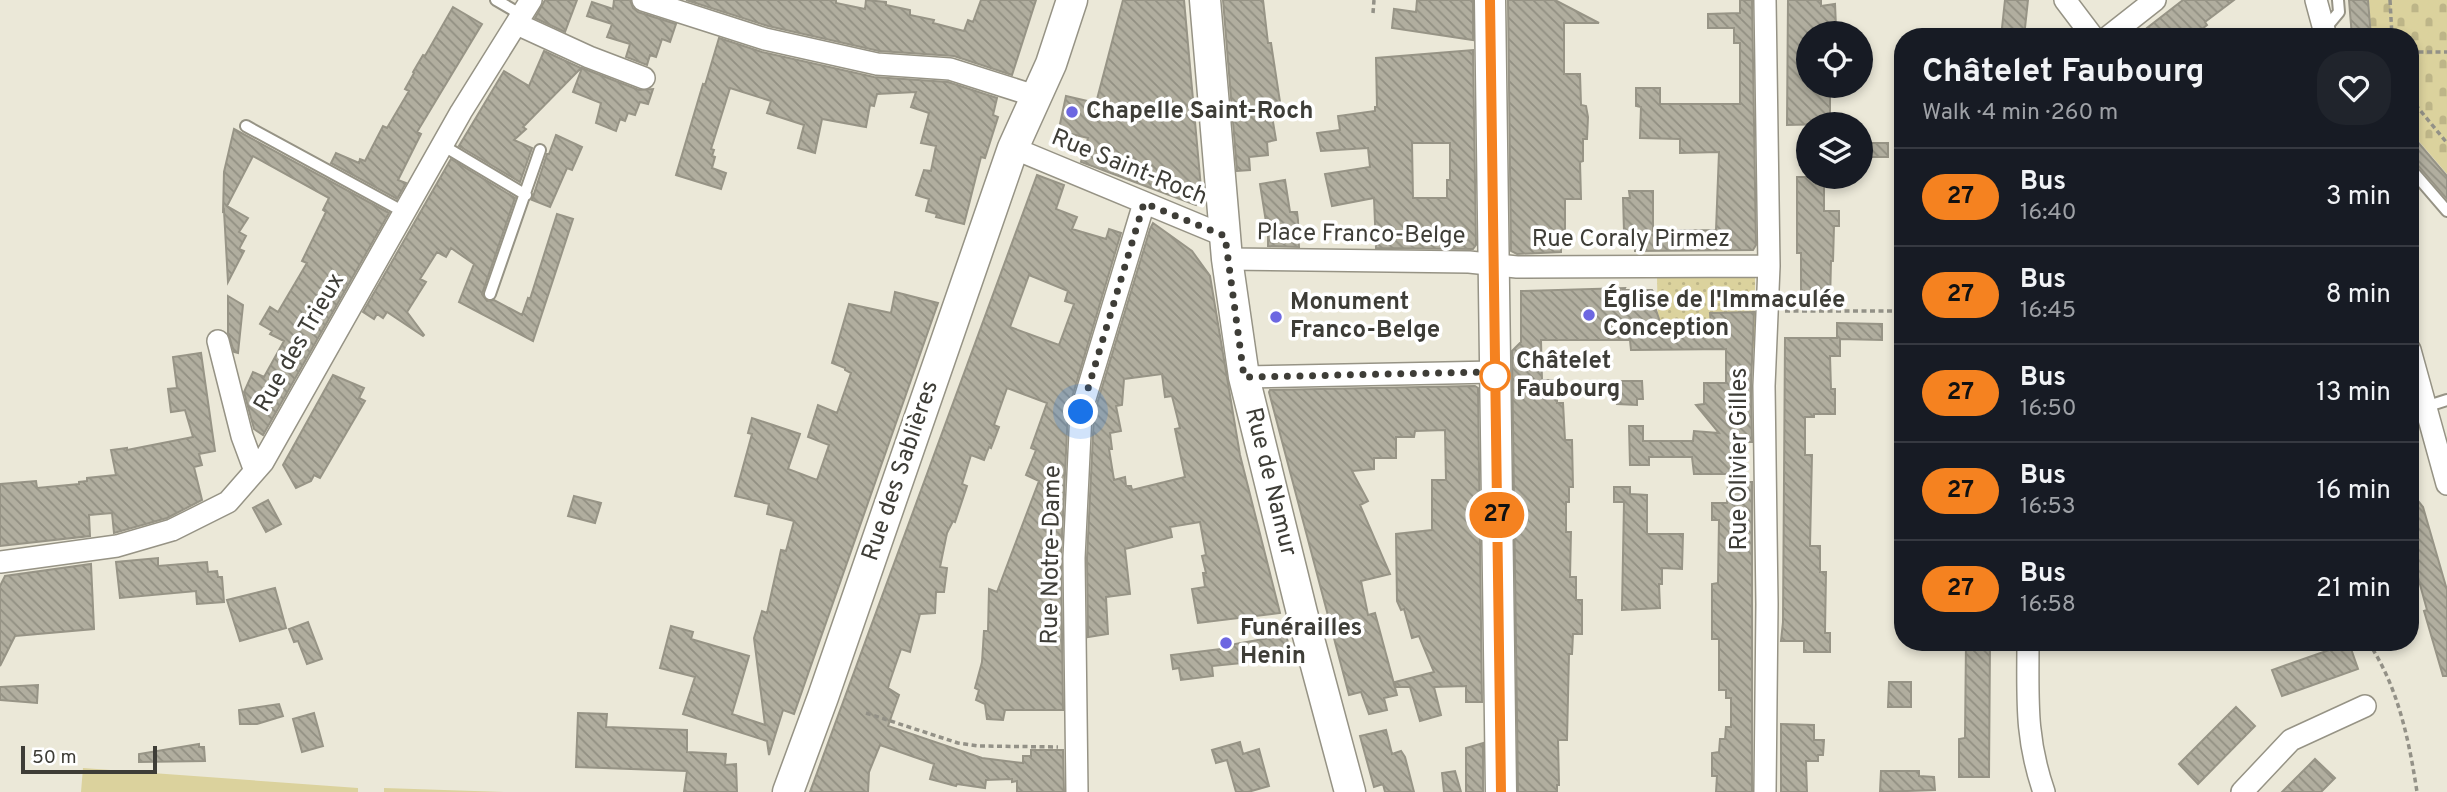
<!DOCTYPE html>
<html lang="en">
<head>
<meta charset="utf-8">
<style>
  body { margin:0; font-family:Overpass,sans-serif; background:#20242c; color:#f1f3f6; height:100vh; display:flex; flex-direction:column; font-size:26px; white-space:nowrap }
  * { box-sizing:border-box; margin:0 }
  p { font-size:23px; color:#9ea1a6 }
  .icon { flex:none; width:38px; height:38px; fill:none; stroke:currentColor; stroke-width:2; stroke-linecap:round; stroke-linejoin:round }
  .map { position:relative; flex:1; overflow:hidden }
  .details { position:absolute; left:1894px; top:28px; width:525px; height:623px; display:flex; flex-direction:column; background:#171b24; border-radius:28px; box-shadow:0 4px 10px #0003 }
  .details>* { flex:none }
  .badge { padding:0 14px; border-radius:23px; font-size:24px; line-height:46px }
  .fabs { position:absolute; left:1796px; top:21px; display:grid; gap:14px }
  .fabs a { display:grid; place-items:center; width:77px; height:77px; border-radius:50%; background:#171b24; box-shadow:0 4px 10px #0003; font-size:35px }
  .scale { position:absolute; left:21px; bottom:18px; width:136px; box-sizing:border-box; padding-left:7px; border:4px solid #3e3d37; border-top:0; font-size:19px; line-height:24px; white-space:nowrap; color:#3e3d37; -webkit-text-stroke:5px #fff; paint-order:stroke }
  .you { position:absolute; width:35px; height:35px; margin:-18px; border:5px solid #fff; border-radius:50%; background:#1a73e8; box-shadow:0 0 0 10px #1a73e833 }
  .map>.badge { position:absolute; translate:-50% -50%; box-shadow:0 0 0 4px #fff }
  .round { display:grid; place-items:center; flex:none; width:74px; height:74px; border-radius:28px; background:#20242c }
  .overview { display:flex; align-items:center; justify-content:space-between; height:119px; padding:0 28px }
  h1 { font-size:33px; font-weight:700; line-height:52px }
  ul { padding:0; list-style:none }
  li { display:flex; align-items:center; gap:21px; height:98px; padding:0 28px; border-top:2px solid #363941 }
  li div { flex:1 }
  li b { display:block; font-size:26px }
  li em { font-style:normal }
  li .badge { min-width:77px; font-weight:700; text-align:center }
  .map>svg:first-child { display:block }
  .green { fill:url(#green-dots) }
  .cemetery { fill:url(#cemetery-stones) }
  .pitch { fill:#dbd29d }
  .building { fill:url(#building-back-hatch); stroke:#979486; stroke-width:2; fill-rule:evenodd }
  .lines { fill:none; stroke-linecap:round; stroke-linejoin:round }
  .service-casing { stroke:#969385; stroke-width:14 }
  .minor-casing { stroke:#969385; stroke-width:24 }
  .secondary-casing { stroke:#969385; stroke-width:33 }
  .path { stroke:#939187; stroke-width:3.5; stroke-dasharray:5 3.5; stroke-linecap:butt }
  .service { stroke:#fff; stroke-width:10 }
  .minor { stroke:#fff; stroke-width:21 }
  .secondary { stroke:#fff; stroke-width:30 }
  .line-casing { stroke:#fff; stroke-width:16 }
  .line { stroke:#f58220; stroke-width:10 }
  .walk { stroke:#3e3d37; stroke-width:7; stroke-dasharray:0 12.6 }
  .poi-dot { fill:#6d67e1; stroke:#fff; stroke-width:2.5 }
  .stop-dot { fill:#fff; stroke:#f58220; stroke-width:3.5 }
  .labels { text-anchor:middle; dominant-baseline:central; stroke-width:7; stroke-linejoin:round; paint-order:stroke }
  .poi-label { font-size:24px; font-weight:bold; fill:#3e3d37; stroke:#fff; text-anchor:start }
  .street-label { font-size:24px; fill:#3e3d37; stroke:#fff }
  .stop-label { font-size:24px; font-weight:bold; fill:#3e3d37; stroke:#fff; text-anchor:start }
</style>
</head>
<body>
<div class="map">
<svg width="2447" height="792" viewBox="0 0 2447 792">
  <defs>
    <pattern id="green-dots" width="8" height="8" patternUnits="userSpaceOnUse" patternTransform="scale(1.75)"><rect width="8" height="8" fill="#dbd29d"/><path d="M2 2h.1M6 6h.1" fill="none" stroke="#bdb588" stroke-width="1.8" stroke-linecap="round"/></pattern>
    <pattern id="cemetery-stones" width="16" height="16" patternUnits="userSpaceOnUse" patternTransform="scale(1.75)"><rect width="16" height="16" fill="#dbd29d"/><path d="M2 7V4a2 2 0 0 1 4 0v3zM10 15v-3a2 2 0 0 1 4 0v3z" fill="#bdb588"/></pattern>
    <pattern id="building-back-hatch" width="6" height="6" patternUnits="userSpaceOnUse" patternTransform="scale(1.75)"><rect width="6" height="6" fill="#b1ae9f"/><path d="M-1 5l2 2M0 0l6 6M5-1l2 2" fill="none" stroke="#918f82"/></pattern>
  </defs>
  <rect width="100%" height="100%" fill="#ebe8d8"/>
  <!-- green -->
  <path class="green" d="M1657,278H1755V348L1648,350L1647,330L1658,325Z"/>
  <!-- cemetery -->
  <path class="cemetery" d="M2369,0H2447V174L2410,131V37H2371Z"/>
  <!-- pitch -->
  <path class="pitch" d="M83,768L358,788V792H81Z
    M384,788L504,792H384Z"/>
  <!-- building -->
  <path class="building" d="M545,0H577L565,32L535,18Z
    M614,0H630L633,8L638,12L676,24L670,42L662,39L656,57L650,55L647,65L626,57L630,44L607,37L612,24L587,16L592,2L613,9Z
    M686,0H836V3L865,9L866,0L886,2V5L910,10V15L934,20L933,23L964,31L968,20L973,22L981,0H1036L1012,75L954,56L879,51L768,26Z
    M1123,0H1184L1202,199L1196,205L1081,162L1088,138L1063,132L1060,124L1066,96L1096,103Z
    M1223,0H1263L1268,43H1271L1282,115L1272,116L1276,140L1267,142L1268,155L1249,157L1250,170L1237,171Z
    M1417,0H1473V40L1392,28L1394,9L1416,12Z
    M1508,0H1555L1599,23H1564V74H1580L1581,105L1586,106L1588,117L1587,139H1583V161L1580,162L1581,199H1565V232H1561V252L1517,254L1511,251Z
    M1740,0H1752L1756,245L1753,250L1635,251L1634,231H1624L1623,198H1630L1629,191H1653V231L1716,230L1719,152L1680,153V139L1640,138L1641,107L1636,106V88H1660V104H1740V43H1734V28H1708V14L1740,13Z
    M1788,0H1821V6L1835,4L1836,27H1820L1821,33H1808V86H1830V124L1787,125Z
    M2005,0H2028L2024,37H2001Z
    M2183,0H2234L2205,22L2207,25L2192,37H2154L2147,28Z
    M2349,0H2368L2371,37H2352Z
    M453,7L482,24L417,132L421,134L398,180L406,183L397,199L331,163L336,153L359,163L360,159L365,161L383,126L387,128L409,91L405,89L414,73L413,72L423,55L425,56Z
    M719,38L762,52L874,77L948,82L997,98L993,115L998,117L985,158L981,157L964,224L936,217L937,214L926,211L929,199L916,195L924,170L931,171L936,146L921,143L929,113L911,107L916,92L877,94L874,106L870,105L866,127L822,119L815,153L798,148L804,125L767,113L771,101L730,88L711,149L714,150L712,156L715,157L712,168L726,173L721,189L676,175L703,84L705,85Z
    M1473,50L1476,245L1473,249L1376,248L1374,198L1332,206L1325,174L1370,167L1368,148L1321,151L1317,133L1340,130L1338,116L1375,111V107H1377L1376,58ZM1412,143H1450V180H1447V198H1413Z
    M544,51L581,68L523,127L526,129L514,140L532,148L520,182L459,146L504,71L529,86Z
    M582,68L639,90L653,89L648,104L640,102L635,115L628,113L625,121L620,119L616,131L596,123L601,103L573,92Z
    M234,129L389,213L263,435L254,429L244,392L253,372L264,377L284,341L270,334L272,331L260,324L270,307L278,312L307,263L302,261L326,212L323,210L329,198L253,156L227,206L248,218L239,232L246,236L239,249L244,251L228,282L224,211L223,213L224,172Z
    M2410,133L2447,176V199L2416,163L2410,160Z
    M556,135L582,147L572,170L567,168L550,207L532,200L547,154H549Z
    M1860,143H1888V157H1860Z
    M451,159L515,198L482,294L487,301L494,300L522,315L528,298L530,299L557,214L573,219L533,341L459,302L474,264L451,248L446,257L437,252L420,279L426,282L407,312L424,335L423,336L387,312L383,318L377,314L374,319L363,312Z
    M1037,175L1064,185L1056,209L1077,217L1072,229L1106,239L1109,229L1121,233L1068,411L1061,558L1063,710H1005L1003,720L987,719L985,704L976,700L979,690L975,688L982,662L984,631H988L989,589L997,592L1039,481L1026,475L1036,450L1031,448L1047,403L1007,388L994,425L999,427L991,448L989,447L984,460L971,455L962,484L967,486L955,522L953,521L947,533L940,567L947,568L944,592H936L935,613L920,614L910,652L901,649L889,684L888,688L899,695L888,726L982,758L1023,763V756H1031V750H1063L1064,792H1017V781L1012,782V779L986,780L985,788L957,784L956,786L930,779L934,764L880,745L869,772L868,792H810ZM1029,275L1068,291L1065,301L1074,304L1059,345L1010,327Z
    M1797,177H1816V184H1824V211H1839V226H1834L1833,261H1831L1830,303L1801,302V253H1797Z
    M1285,180L1290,212H1297L1298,220L1299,247L1268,246V221L1266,222L1260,184Z
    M1153,223L1192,251L1210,276L1240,455L1280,613L1198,623L1192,589L1205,587L1203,573H1206L1202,556L1206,555L1200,522L1170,527L1172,537L1125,549L1130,594L1106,597L1108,634L1088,637L1087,558L1094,414L1150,229ZM1162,374L1165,397L1172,396L1180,428L1175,429L1185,477L1132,490L1131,486H1126L1125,477L1114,480L1109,449H1112L1110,433L1121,431L1116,406L1122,405L1124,379Z
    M1625,288L1624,290H1652L1656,297L1653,301L1661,325H1711L1710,313L1754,312L1751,386L1752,442H1739V474H1694L1692,457H1649V465H1630L1629,426H1643V441H1693L1694,431L1719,433L1696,405L1704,404V383H1726V349L1633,350H1631L1630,340H1541L1542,380H1557V403H1563L1565,440H1572L1573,487H1569V502H1566V532H1571L1570,577H1576V600H1582V634H1573L1572,654H1569L1567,740H1558L1559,785H1557V792H1518L1512,351L1521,342V291Z
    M895,292L938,303L794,714L783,710L769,755L767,741L683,714L695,677L660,668L671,626L693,632L691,639L749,656L732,714L765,725L754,638L762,611L767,613L781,550L786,551L794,521L767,514L769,504L735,496L752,434L748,433L752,418L800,434L788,469L817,480L829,445L808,437L818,405L837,413L851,373L845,370V368L832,363L849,304L891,313Z
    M228,296L243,305L238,353L234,352L228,333Z
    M1837,323L1882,324V340L1840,339V356H1830L1831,389H1835V414H1814V417H1805V455H1812L1810,546H1820V572H1826L1825,633H1830V652H1804V641H1781L1783,622L1785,338H1837Z
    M201,353L215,451L199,454L202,465L194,467L202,500L167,518L114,533L112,513L89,515L90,536L0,546V484L36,481L37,488L79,484V482L87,481V478L116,475L111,450L127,448V450L193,437L185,410L171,412L168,389L177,388L173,357Z
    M333,375L364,388L359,398L365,401L320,478L314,475L311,481L296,488L283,465Z
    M1617,381H1642L1643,399H1637V405L1617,404Z
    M1475,386L1478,388L1482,702H1466V686L1434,687L1441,715L1420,721L1410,687H1396L1395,682L1434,672L1419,636L1412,638L1404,609L1401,610L1397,601L1396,534L1432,530V480H1446L1445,430L1415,431L1414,437H1396V458H1374V469L1352,471L1368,501L1360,505L1390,574L1361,581L1368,615L1375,613L1397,695L1384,698L1387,710L1369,714L1361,692L1349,695L1269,392L1270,390Z
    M1728,482H1752V792H1716L1717,776H1712V753L1719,752L1720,739H1725L1726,727H1731V698H1726V690H1719V639H1712V584L1718,583L1719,520H1712V503H1727Z
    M1614,487H1630V494L1647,495V534H1683L1682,569L1662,568V584H1659L1660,608L1622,610L1624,502H1614Z
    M2410,491L2423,507L2447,590V676H2443L2424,611L2427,610L2410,548Z
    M574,496L601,503L595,523L568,516Z
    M268,500L281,524L266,532L253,508Z
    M158,558V566L207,562L208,572L217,571L218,577H222L224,602L197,604L196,591L120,598L116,562Z
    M91,564L94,629L15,636L0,666V586L5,576Z
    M275,588L286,628L240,641L227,600Z
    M308,622L322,659L307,664L298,641L294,642L289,629Z
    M1286,635L1289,646L1284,651L1252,662L1212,666L1213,676L1181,680L1179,668L1173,669L1171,655L1229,648V645Z
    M1966,642H1990L1989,777H1959V739L1965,738Z
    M2349,643L2358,669L2282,696L2272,670Z
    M1889,682H1911V707H1888Z
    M38,685L37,703L0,700V687Z
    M279,704L283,716L257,724H240L239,710Z
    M2236,707L2255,726L2198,784L2179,764Z
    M314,713L323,746L302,752L293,719Z
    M578,713L607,714L606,727L687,730V752L726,754L725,765L736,764L737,792H684L687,771L576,767Z
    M1781,724L1814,725V740H1824L1823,755H1818V761H1806L1807,792H1781Z
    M1386,730L1392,754L1401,751L1405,757L1414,792H1385L1383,784L1374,787L1360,736Z
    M1240,742L1243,754L1259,749L1269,786L1248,792H1236L1227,760L1216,763L1212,750Z
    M1483,743V792H1466V748Z
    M199,744V747H204L205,761L139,762V754Z
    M2315,759L2335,778L2321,792H2282Z
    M1455,771L1461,792H1444L1442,773Z
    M1881,771H1919V776L1934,777L1935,790L1880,792Z"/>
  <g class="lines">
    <!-- service casing -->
    <g class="service-casing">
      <path id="service" d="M496,0L522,15
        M2324,30L2339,12L2338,0
        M246,126L404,212
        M442,145L526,195
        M2410,168L2447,211
        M490,294L540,150
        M2425,407L2447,400"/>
    </g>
    <!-- minor casing -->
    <g class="minor-casing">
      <path id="minor" d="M643,0L765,39L877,64L950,69L1035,96
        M1765,0L1769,266L1764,386L1767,604L1765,792
        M2065,0L2093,37
        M2316,0L2326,37
        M517,24L589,57L644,78
        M2108,37L2155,0
        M1013,148L1225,236
        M1227,259L1469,262L1517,267L1769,266
        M218,341L242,436L255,471
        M2410,350L2447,484
        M1244,377L1495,372
        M0,562L117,546L172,530L228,502L263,462L461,112L531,0
        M2028,642C2028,699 2025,737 2044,792
        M1077,792L1074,558L1081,412L1144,203
        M2242,792L2291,740L2365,706"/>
    </g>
    <!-- secondary casing -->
    <g class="secondary-casing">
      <path id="secondary" d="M1205,0L1227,259L1244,377L1302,613L1350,792
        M1490,0L1501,792
        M788,792L823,697L1013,148L1051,64L1072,0"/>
    </g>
    <!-- path -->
    <path class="path" d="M2390,0L2392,37
      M1373,13L1374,0
      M2410,52H2447
      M2410,98L2447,143
      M1785,311H1902
      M2368,642C2398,686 2409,740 2417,792
      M866,713L958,743L979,746L1058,747"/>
    <!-- service -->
    <use href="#service" class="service"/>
    <!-- minor -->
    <use href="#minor" class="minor"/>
    <!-- secondary -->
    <use href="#secondary" class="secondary"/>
  </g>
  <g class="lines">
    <!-- line casing -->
    <g class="line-casing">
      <path id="line" d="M1490,0L1501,792"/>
    </g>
    <!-- line -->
    <use href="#line" class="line"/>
    <!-- walk -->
    <path class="walk" d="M1081,412L1144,203L1225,236L1244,377L1494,372L1495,378V376"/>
  </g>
  <!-- markers -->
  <g class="poi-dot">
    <circle cx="1072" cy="112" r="7"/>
    <circle cx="1589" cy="315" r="7"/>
    <circle cx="1276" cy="317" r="7"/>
    <circle cx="1226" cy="643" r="7"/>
  </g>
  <circle class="stop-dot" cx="1495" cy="376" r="14"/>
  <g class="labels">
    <!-- poi labels -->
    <g class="poi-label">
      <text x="1086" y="112">Chapelle Saint-Roch</text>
      <text x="1603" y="301">Église de l'Immaculée<tspan x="1603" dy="28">Conception</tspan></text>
      <text x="1290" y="303">Monument<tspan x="1290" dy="28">Franco-Belge</tspan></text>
      <text x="1240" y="629">Funérailles<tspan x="1240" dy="28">Henin</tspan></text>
    </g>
    <!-- street labels -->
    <g class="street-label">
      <text transform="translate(1129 168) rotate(22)">Rue Saint-Roch</text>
      <text transform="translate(1361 235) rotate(1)">Place Franco-Belge</text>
      <text x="1631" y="240">Rue Coraly Pirmez</text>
      <text transform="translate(300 343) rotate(-60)">Rue des Trieux</text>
      <text transform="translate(1740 459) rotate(-90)">Rue Olivier Gilles</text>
      <text transform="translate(901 471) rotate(-71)">Rue des Sablières</text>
      <text transform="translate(1270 482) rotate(76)">Rue de Namur</text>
      <text transform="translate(1052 555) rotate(-89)">Rue Notre-Dame</text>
    </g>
    <!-- stop labels -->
    <g class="stop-label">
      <text x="1516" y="362">Châtelet<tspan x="1516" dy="28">Faubourg</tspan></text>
    </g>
  </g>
</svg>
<div class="fabs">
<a><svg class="icon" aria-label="locate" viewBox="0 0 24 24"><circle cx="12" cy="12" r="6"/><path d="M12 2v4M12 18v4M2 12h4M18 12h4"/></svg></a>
<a><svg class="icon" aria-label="layers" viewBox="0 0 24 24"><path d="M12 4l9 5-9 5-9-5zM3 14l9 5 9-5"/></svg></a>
</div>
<div class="scale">50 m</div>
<div class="you" style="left:1081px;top:412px"></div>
<b class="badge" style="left:1497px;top:515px;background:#f58220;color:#111">27</b>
<section class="details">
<div class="overview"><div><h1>Châtelet Faubourg</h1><p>Walk · 4 min · 260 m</p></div><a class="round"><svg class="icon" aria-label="heart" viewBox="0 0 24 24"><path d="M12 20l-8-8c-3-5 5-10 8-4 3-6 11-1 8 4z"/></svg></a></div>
<ul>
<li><span class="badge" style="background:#f58220;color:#111">27</span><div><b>Bus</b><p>16:40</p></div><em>3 min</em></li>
<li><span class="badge" style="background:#f58220;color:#111">27</span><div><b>Bus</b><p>16:45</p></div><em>8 min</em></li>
<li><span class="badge" style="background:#f58220;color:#111">27</span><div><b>Bus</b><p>16:50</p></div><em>13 min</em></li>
<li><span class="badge" style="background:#f58220;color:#111">27</span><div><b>Bus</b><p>16:53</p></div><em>16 min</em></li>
<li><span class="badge" style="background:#f58220;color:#111">27</span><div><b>Bus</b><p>16:58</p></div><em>21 min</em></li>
</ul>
</section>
</div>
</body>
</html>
